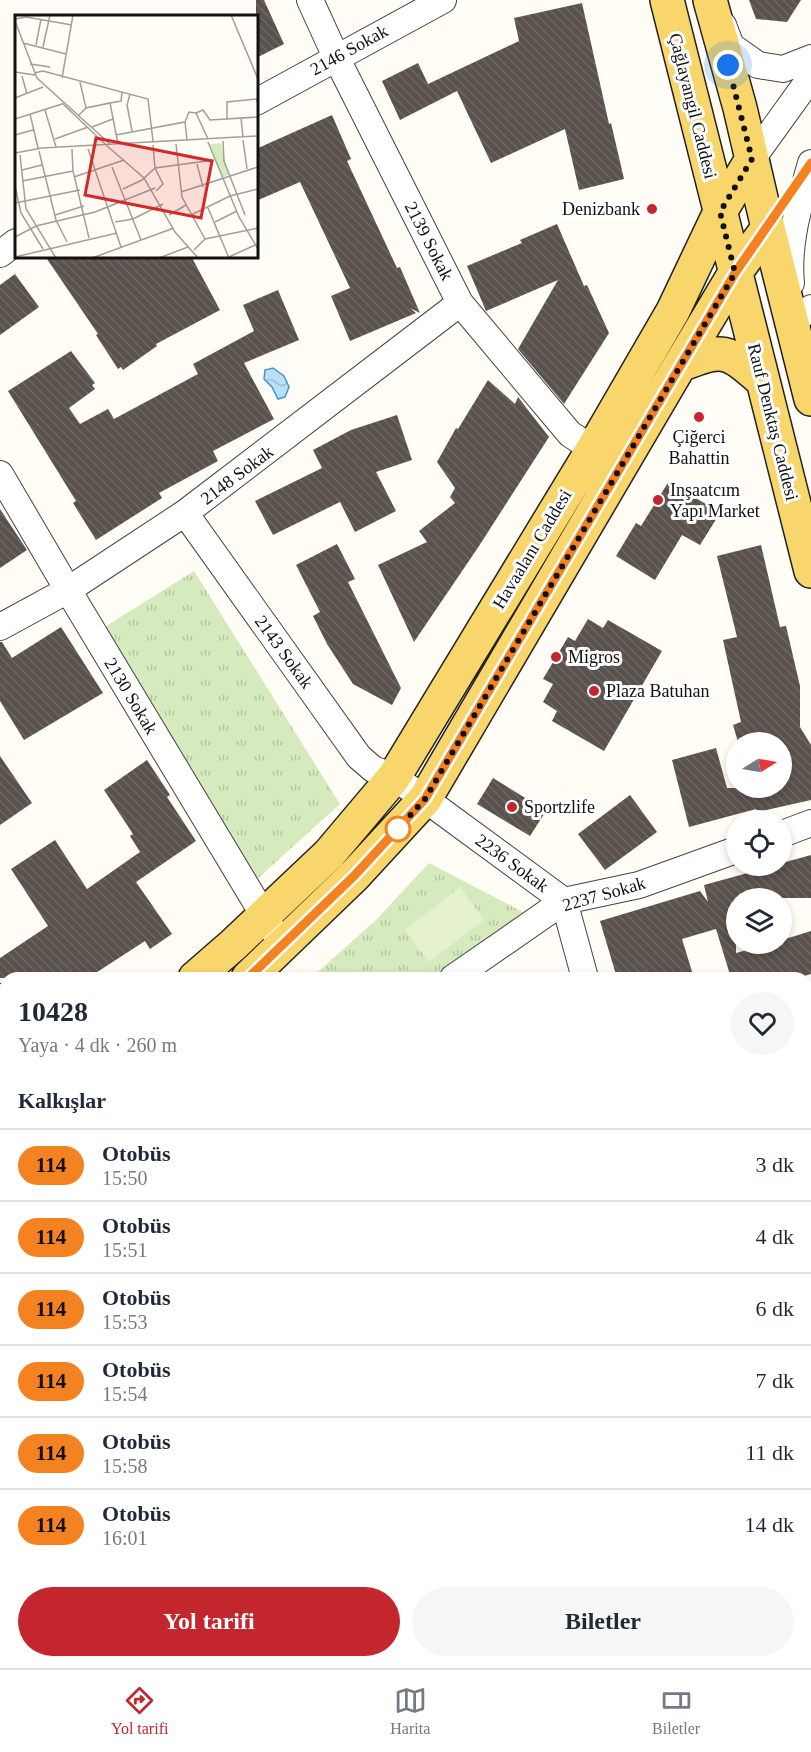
<!DOCTYPE html>
<html lang="tr">
<head>
<meta charset="utf-8">
<style>
  body { margin:0; font-family:"Times New Roman",serif; background:#f6f6f7; color:#1f2937; height:100vh; display:flex; flex-direction:column; font-size:22px; white-space:nowrap }
  * { box-sizing:border-box; margin:0 }
  p { font-size:20px; color:#747a83 }
  .icon { flex:none; width:33px; height:33px; fill:none; stroke:currentColor; stroke-width:2; stroke-linecap:round; stroke-linejoin:round }
  .map { position:relative; flex:1; overflow:hidden }
  .drawer { position:absolute; left:0px; top:972px; width:812px; height:696px; display:flex; flex-direction:column; background:#fff; border-radius:18px 18px 0 0; box-shadow:0 3px 9px #0003 }
  .drawer>* { flex:none }
  .badge { padding:0 12px; border-radius:20px; font-size:21px; line-height:39px }
  .needle { width:39px; rotate:79deg }
  .fabs { position:absolute; left:726px; top:732px; display:grid; gap:12px }
  .fabs a { display:grid; place-items:center; width:66px; height:66px; border-radius:50%; background:#fff; box-shadow:0 3px 9px #0003; font-size:30px }
  .you { position:absolute; width:30px; height:30px; margin:-15px; border:4px solid #fff; border-radius:50%; background:#1a73e8; box-shadow:0 0 0 9px #1a73e833 }
  .map>.badge { position:absolute; translate:-50% -50%; box-shadow:0 0 0 3px #fff }
  h2 { padding:0 18px; font-size:22px; line-height:54px }
  .round { display:grid; place-items:center; flex:none; width:63px; height:63px; border-radius:32px; background:#f6f6f7 }
  .summary { display:flex; align-items:center; justify-content:space-between; height:102px; padding:0 18px }
  h1 { font-size:28px; font-weight:700; line-height:45px }
  .action { display:flex; gap:12px; margin-top:auto; padding:12px 18px }
  .action a { flex:1; height:69px; border-radius:36px; background:#c4262e; color:#fff; font-size:24px; font-weight:700; line-height:69px; text-align:center }
  .action a+a { background:#f6f6f7; color:#1f2937 }
  ul { padding:0; list-style:none }
  li { display:flex; align-items:center; gap:18px; height:72px; padding:0 18px; border-top:2px solid #e0e1e3 }
  li div { flex:1 }
  li b { display:block; font-size:22px }
  li em { font-style:normal }
  li .badge { min-width:66px; font-weight:700; text-align:center }
  .tabs { display:flex; justify-content:space-around; align-items:center; height:84px; border-top:2px solid #e0e1e3; background:#fff; font-size:16px; color:#747a83 }
  .tabs a { display:grid; justify-items:center; gap:3px }
  .tabs .on { color:#c4262e }
  .map>svg:first-child { display:block }
  .park { fill:url(#park-tufts) }
  .pitch { fill:#e6f2cf }
  .water { fill:url(#water-waves); stroke:#3f96cf; stroke-width:1.5 }
  .building { fill:url(#building-back-hatch) }
  .lines { fill:none; stroke-linecap:round; stroke-linejoin:round }
  .minor-casing { stroke:#444; stroke-width:28 }
  .major-casing { stroke:#222; stroke-width:36 }
  .minor { stroke:#fff; stroke-width:26 }
  .major { stroke:#f9d66b; stroke-width:33 }
  .line-casing { stroke:#fff; stroke-width:14 }
  .line { stroke:#f58220; stroke-width:9 }
  .walk { stroke:#111; stroke-width:6; stroke-dasharray:0 10.8 }
  .poi-dot { fill:#c4262e; stroke:#fff; stroke-width:2 }
  .stop-dot { fill:#fff; stroke:#f58220; stroke-width:3 }
  .labels { text-anchor:middle; dominant-baseline:central; stroke-width:6; stroke-linejoin:round; paint-order:stroke }
  .street-label { font-size:18px; fill:#111; stroke:#fff }
  .poi-label { font-size:18px; fill:#111; stroke:#fff; text-anchor:start }
  .inset-road { fill:none; stroke:#a09f9a; stroke-width:1.5 }
  .view { fill:#d62828; fill-opacity:0.15; stroke:#d62828; stroke-width:3 }
  .inset-edge { fill:none; stroke:#111; stroke-width:3 }
</style>
</head>
<body>
<div class="map">
<svg width="811" height="1668" viewBox="0 0 811 1668">
  <defs>
    <pattern id="park-tufts" width="24" height="20" patternUnits="userSpaceOnUse" patternTransform="scale(1.5)"><rect width="24" height="20" fill="#d5ebbd"/><path d="M3 7l-1-3M5 7V3M7 7l1-3M15 17l-1-3M17 17v-4M19 17l1-3" fill="none" stroke="#b6c8a1"/></pattern>
    <pattern id="water-waves" width="16" height="10" patternUnits="userSpaceOnUse" patternTransform="scale(1.5)"><rect width="16" height="10" fill="#b9e0f7"/><path d="M0 5q4-4 8 0t8 0" fill="none" stroke="#9ebfd3"/></pattern>
    <pattern id="building-back-hatch" width="6" height="6" patternUnits="userSpaceOnUse" patternTransform="scale(1.5)"><rect width="6" height="6" fill="#5a524d"/><path d="M-1 5l2 2M0 0l6 6M5-1l2 2" fill="none" stroke="#6d6662"/></pattern>
  </defs>
  <rect width="100%" height="100%" fill="#fffdf5"/>
  <!-- park -->
  <path class="park" d="M194,571L340,804L254,882L103,628Z
    M429,863L523,912L439,978H311L376,920Z"/>
  <!-- pitch -->
  <path class="pitch" d="M460,887L484,920L429,962L405,930Z"/>
  <!-- water -->
  <path class="water" d="M273,368L284,376L289,387L285,397L278,399L272,387L264,379L265,370Z"/>
  <!-- building -->
  <path class="building" d="M256,0H264L284,44L256,58Z
    M749,0H801L787,22L756,19Z
    M582,3L609,124L611,123L624,179L579,190L565,129L491,163L457,91L400,120L382,81L418,63L428,84L519,41L514,18Z
    M332,115L351,159L347,161L397,268L400,267L420,313L410,308L416,313L350,341L331,296L350,288L300,182L256,201V149Z
    M557,224L584,286L587,285L609,333L564,404L518,349L558,280L486,311L467,266L522,243L520,240Z
    M45,256H191L220,310L156,344L157,346L123,370L121,367L118,369L96,335L98,334Z
    M15,274L39,307L0,335V285Z
    M278,290L299,340L244,363L274,419L213,451L218,461L159,493L162,498L96,540L73,503L76,501L8,391L71,351L95,383L92,385L95,389L69,408L80,424L108,409L114,419L198,374L193,364L254,331L243,305Z
    M488,380L515,404L518,397L549,437L479,546L414,642L378,565L427,542L419,531L455,503L450,497L455,488L437,462L456,428L458,429Z
    M397,415L412,460L376,472L396,511L355,532L340,502L273,535L255,501L322,468L313,450L351,430Z
    M669,481L720,513L700,545L682,535L655,580L616,556L636,523L641,526Z
    M0,509L27,550L0,568Z
    M337,544L355,579L348,582L401,688L392,705L353,684L327,644L313,616L320,612L296,565Z
    M761,545L780,627L786,626L800,686V727L811,745V800L757,812L756,809L689,827L672,760L716,748L727,788H782V742H738L733,725L741,722L723,640L737,637L717,556Z
    M588,619L603,628L608,620L662,651L604,751L552,721L557,711L543,702L553,684L543,679L568,637L575,641Z
    M61,627L103,693L24,740L0,701V642H2L12,658Z
    M0,756L32,803L0,825Z
    M147,760L170,795L167,797L196,841L136,882L172,934L150,949L145,941L88,978H0V958L48,926L11,869L55,840L87,889L140,852L130,836L133,834L104,790Z
    M493,778L546,811L530,836L477,804Z
    M630,795L657,832L605,870L578,834Z
    M811,855V898H736V953L768,944H782V940L811,931V974L797,978H731L716,929L682,939L694,978H617L600,921L700,891L708,902L704,885L773,866H782V863Z"/>
  <g class="lines">
    <!-- minor casing -->
    <g class="minor-casing">
      <path id="minor" d="M310,0L336,57L460,303L570,434L593,449
        M723,25L731,46L758,65L783,69L811,58
        M256,102L443,0
        M752,159L811,77
        M0,254L16,242
        M791,283C787,241 800,202 811,163
        M792,322L811,308
        M0,474L68,590L272,929
        M185,513L359,757L373,769L394,777L425,799L564,901L585,978
        M0,627L68,590L185,513L460,303
        M782,834L811,823
        M453,978L564,901L639,885L736,850
        M0,997L6,1004
        M806,1168L811,1167
        M0,1279L6,1286
        M0,1535L6,1530
        M806,1647L811,1660
        M108,1662L113,1668
        M457,1662L461,1668"/>
    </g>
    <!-- major casing -->
    <g class="major-casing">
      <path id="major" d="M667,0L811,571
        M710,0L740,108L768,228L811,399
        M680,365C725,347 727,350 763,381
        M195,978L233,945L329,854L394,777L593,449L673,311L720,212L752,159
        M248,978L354,876L425,799L680,365L735,273L768,228
        M0,1135L6,1130
        M0,1180L6,1175"/>
    </g>
    <!-- minor -->
    <use href="#minor" class="minor"/>
    <!-- major -->
    <use href="#major" class="major"/>
  </g>
  <g class="lines">
    <!-- line casing -->
    <g class="line-casing">
      <path id="line" d="M248,978L354,876L425,799L735,273L811,163"/>
    </g>
    <!-- line -->
    <use href="#line" class="line"/>
    <!-- walk -->
    <path class="walk" d="M398,829L397,830L425,799L735,273L720,212L752,159L728,65"/>
  </g>
  <!-- markers -->
  <g class="poi-dot">
    <circle cx="652" cy="209" r="6"/>
    <circle cx="699" cy="417" r="6"/>
    <circle cx="658" cy="500" r="6"/>
    <circle cx="556" cy="657" r="6"/>
    <circle cx="594" cy="691" r="6"/>
    <circle cx="512" cy="807" r="6"/>
  </g>
  <circle class="stop-dot" cx="398" cy="829" r="12"/>
  <g class="labels">
    <!-- street labels -->
    <g class="street-label">
      <text transform="translate(349 50) rotate(-29)">2146 Sokak</text>
      <text transform="translate(693 106) rotate(76)">Çağlayangil Caddesi</text>
      <text transform="translate(429 241) rotate(63)">2139 Sokak</text>
      <text transform="translate(773 422) rotate(76)">Rauf Denktaş Caddesi</text>
      <text transform="translate(237 475) rotate(-37)">2148 Sokak</text>
      <text transform="translate(532 549) rotate(-59)">Havaalanı Caddesi</text>
      <text transform="translate(284 652) rotate(54)">2143 Sokak</text>
      <text transform="translate(131 696) rotate(59)">2130 Sokak</text>
      <text transform="translate(512 863) rotate(36)">2236 Sokak</text>
      <text transform="translate(604 894) rotate(-16)">2237 Sokak</text>
    </g>
    <!-- poi labels -->
    <g class="poi-label">
      <text x="640" y="209" text-anchor="end">Denizbank</text>
      <text x="699" y="437" text-anchor="middle">Çiğerci<tspan x="699" dy="21">Bahattin</tspan></text>
      <text x="670" y="490">Inşaatcım<tspan x="670" dy="21">Yapı Market</tspan></text>
      <text x="568" y="657">Migros</text>
      <text x="606" y="691">Plaza Batuhan</text>
      <text x="524" y="807">Sportzlife</text>
    </g>
  </g>
  <!-- overview -->
  <g transform="translate(15 15)">
    <rect width="243" height="243" fill="#fffdf5"/>
    <path d="M206,128L213,160L207,162L195,129Z" fill="#d5ebbd"/>
    <path class="inset-road" d="M216,0L243,64M0,4L11,2L57,10M0,6L22,63L95,129M8,28L51,39M21,30L26,4M28,32L35,0M15,49L35,52M0,57L20,60M19,58L28,56L133,84L138,126M7,61L12,79M47,63L58,0M65,67L71,93M115,79L112,90L117,116M0,83L28,72M47,88L91,130M95,88L106,86L107,77M30,95L41,132M181,98L188,95L195,105L243,102M15,99L23,133M64,100L71,93L95,88L103,129M226,103L228,122M0,104L47,89M212,104V87L241,84L243,89M170,107L174,97L181,98L193,124M77,112L98,104M0,120L18,115M101,120L170,107L172,125M40,124L73,112M228,125L232,154M208,126L209,146L230,200M193,127L224,202L243,234M161,129L167,182L190,224M91,130L129,163L160,217L183,243M138,130L140,153L148,169L141,176M57,134L58,156L74,223M73,134L106,232M24,136L41,205L52,227M0,138L27,133L243,121M5,140L11,194L41,243M182,149L188,172M97,152L126,225M7,155L27,150M59,162L109,145M7,166L58,156M0,171L6,198L28,234M108,174L127,165L140,153L199,145M166,177L243,152M0,188L65,175M193,193L214,243M40,200L69,191M154,200L171,190M176,200L215,181L243,174M100,207L118,204L148,189M200,207L222,196M0,222L21,211L80,197L140,173M179,235L190,224L243,213M0,242L102,218M214,242L240,230M77,243L159,213M144,243L173,232"/>
    <path class="view" d="M81,123L197,146L186,203L70,180Z"/>
    <rect width="243" height="243" class="inset-edge"/>
  </g>
</svg>
<div class="fabs">
<a><svg class="needle" viewBox="-14 -14 28 28"><path d="M0-13l5 13h-10z" fill="#e53935"/><path d="M0 13l5-13h-10z" fill="#747a83"/></svg></a>
<a><svg class="icon" aria-label="locate" viewBox="0 0 24 24"><circle cx="12" cy="12" r="6"/><path d="M12 2v4M12 18v4M2 12h4M18 12h4"/></svg></a>
<a><svg class="icon" aria-label="layers" viewBox="0 0 24 24"><path d="M12 4l9 5-9 5-9-5zM3 14l9 5 9-5"/></svg></a>
</div>
<div class="you" style="left:728px;top:65px"></div>
<section class="drawer">
<div class="summary"><div><h1>10428</h1><p>Yaya · 4 dk · 260 m</p></div><a class="round"><svg class="icon" aria-label="heart" viewBox="0 0 24 24"><path d="M12 20l-8-8c-3-5 5-10 8-4 3-6 11-1 8 4z"/></svg></a></div>
<h2>Kalkışlar</h2>
<ul>
<li><span class="badge" style="background:#f58220;color:#111">114</span><div><b>Otobüs</b><p>15:50</p></div><em>3 dk</em></li>
<li><span class="badge" style="background:#f58220;color:#111">114</span><div><b>Otobüs</b><p>15:51</p></div><em>4 dk</em></li>
<li><span class="badge" style="background:#f58220;color:#111">114</span><div><b>Otobüs</b><p>15:53</p></div><em>6 dk</em></li>
<li><span class="badge" style="background:#f58220;color:#111">114</span><div><b>Otobüs</b><p>15:54</p></div><em>7 dk</em></li>
<li><span class="badge" style="background:#f58220;color:#111">114</span><div><b>Otobüs</b><p>15:58</p></div><em>11 dk</em></li>
<li><span class="badge" style="background:#f58220;color:#111">114</span><div><b>Otobüs</b><p>16:01</p></div><em>14 dk</em></li>
</ul>
<div class="action"><a>Yol tarifi</a><a>Biletler</a></div>
</section>
</div>
<nav class="tabs">
<a class="on"><svg class="icon" aria-label="directions" viewBox="0 0 24 24"><path d="M12 3l9 9-9 9-9-9zM9 14v-3h6M13 9l2 2-2 2"/></svg>Yol tarifi</a>
<a><svg class="icon" aria-label="map" viewBox="0 0 24 24"><path d="M3 6l6-2 6 2 6-2v14l-6 2-6-2-6 2zM9 4v14M15 6v14"/></svg>Harita</a>
<a><svg class="icon" aria-label="tickets" viewBox="0 0 24 24"><path d="M3 7h18v10H3zM15 7v10"/></svg>Biletler</a>
</nav>
</body>
</html>
